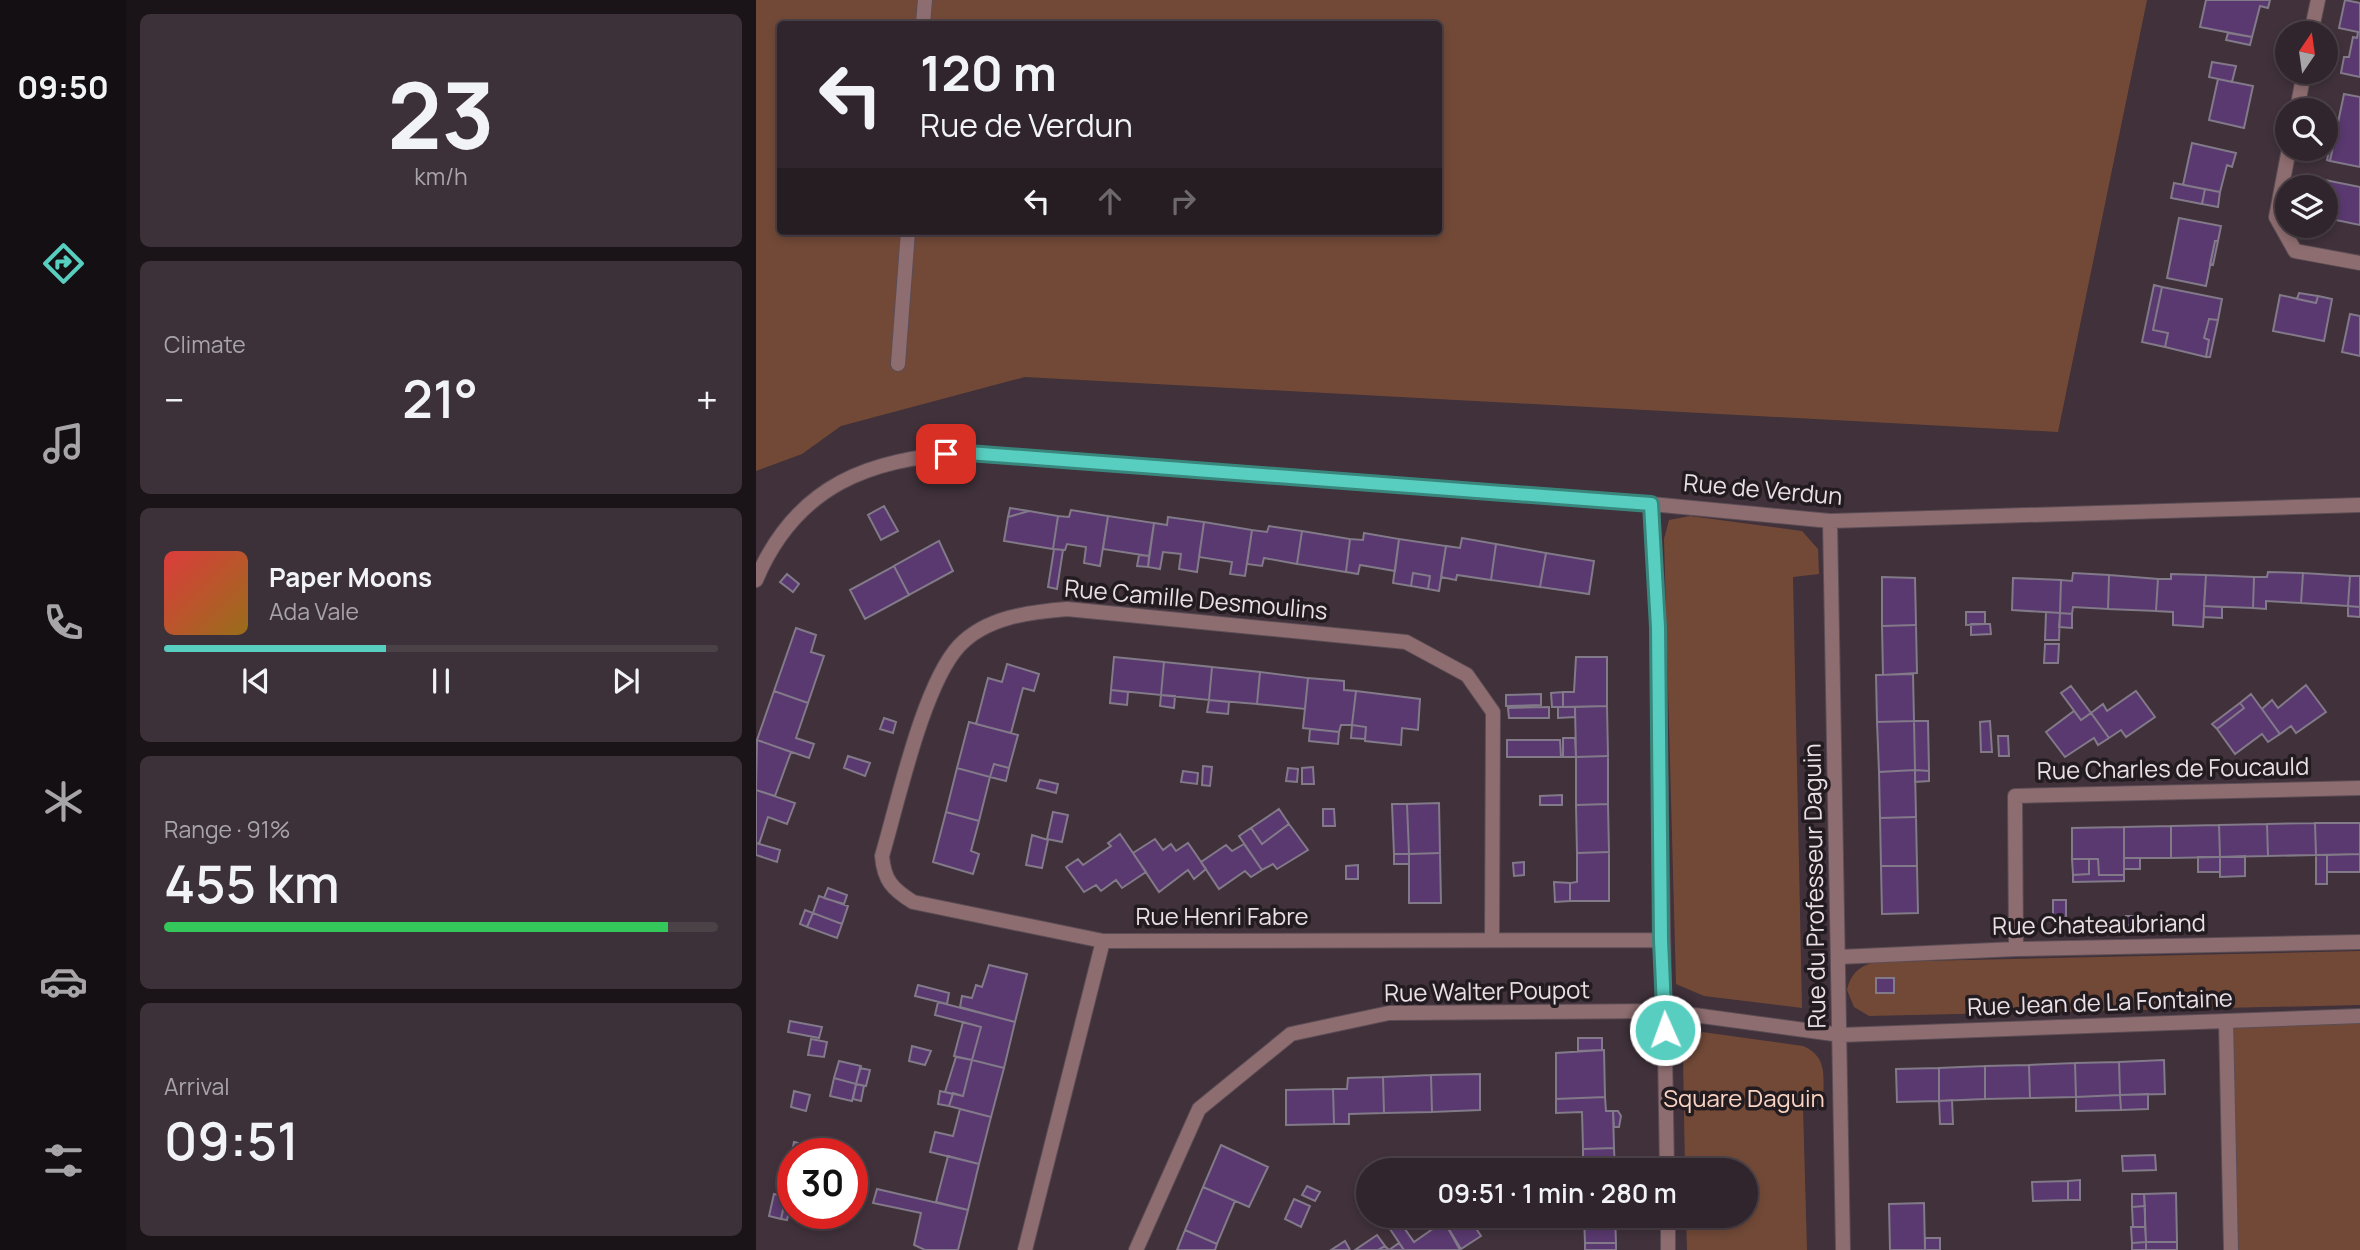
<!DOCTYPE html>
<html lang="en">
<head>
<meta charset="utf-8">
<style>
  body { margin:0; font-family:Manrope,sans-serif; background:#3c3138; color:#f1f3f6; height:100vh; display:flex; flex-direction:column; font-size:26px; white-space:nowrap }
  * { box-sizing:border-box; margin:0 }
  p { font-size:23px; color:#a8a5a9 }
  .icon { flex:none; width:38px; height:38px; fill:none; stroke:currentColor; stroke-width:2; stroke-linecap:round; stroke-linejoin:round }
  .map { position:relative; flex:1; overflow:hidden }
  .sheet { display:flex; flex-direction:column; gap:14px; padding:14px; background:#1a1418; width:630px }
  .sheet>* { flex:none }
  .top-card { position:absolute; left:21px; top:21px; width:665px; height:214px; border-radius:7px; box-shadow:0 4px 10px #0003,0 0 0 2px #4b4248; background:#30252c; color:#f1f3f6; overflow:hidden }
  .needle { width:46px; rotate:13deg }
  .tools { position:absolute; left:1519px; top:21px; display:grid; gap:14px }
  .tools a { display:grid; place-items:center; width:63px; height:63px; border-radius:50%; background:#30252c; box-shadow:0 4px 10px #0003,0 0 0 2px #4b4248; font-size:35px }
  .speed { position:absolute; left:21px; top:1138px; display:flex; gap:14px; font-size:35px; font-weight:700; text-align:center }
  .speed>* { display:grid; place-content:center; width:91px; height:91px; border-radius:50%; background:#30252c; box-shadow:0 4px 10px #0003,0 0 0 2px #4b4248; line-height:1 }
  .speed .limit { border:10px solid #d22; background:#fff; color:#111 }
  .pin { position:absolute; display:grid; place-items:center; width:60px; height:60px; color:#fff; margin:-30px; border-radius:14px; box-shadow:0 4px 10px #0006 }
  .me { position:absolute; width:77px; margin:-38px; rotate:358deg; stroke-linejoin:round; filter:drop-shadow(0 0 5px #0008) }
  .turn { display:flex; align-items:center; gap:24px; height:147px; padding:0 28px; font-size:32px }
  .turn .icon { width:91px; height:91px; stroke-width:2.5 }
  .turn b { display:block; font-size:49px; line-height:60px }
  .lanes { display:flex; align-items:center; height:66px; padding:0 28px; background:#0003; justify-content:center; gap:35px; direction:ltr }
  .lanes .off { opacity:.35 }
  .big { font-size:52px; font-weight:600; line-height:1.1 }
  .sheet .tile { flex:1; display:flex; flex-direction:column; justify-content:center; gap:10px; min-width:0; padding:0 24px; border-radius:10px; background:#3c3138 }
  .sheet .dial { align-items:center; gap:0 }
  .dial b { font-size:91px; line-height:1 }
  .song { display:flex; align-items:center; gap:21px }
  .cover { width:84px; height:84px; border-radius:10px; background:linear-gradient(135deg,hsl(0 70% 55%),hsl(40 70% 35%)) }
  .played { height:7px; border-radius:4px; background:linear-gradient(90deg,#58cec0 40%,#4b4248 40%) }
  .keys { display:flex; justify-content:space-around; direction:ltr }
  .heat { display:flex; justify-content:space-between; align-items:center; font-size:38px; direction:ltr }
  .charge { height:10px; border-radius:5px; background:linear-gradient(90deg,#34c759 91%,#4b4248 0) }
  .trip { position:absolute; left:600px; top:1158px; width:402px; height:70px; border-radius:35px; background:#30252c; box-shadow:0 4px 10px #0003,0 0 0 2px #4b4248; font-weight:600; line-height:70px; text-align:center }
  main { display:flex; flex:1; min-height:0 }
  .tab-bar { display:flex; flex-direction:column; width:126px; justify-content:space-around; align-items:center; background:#130f12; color:#a8a5a9 }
  .tab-bar .icon { width:49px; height:49px }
  .tab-bar .on { color:#58cec0 }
  .tab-bar b { font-size:32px; color:#f1f3f6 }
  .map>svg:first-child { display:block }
  .green { fill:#724937; fill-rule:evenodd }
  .building { fill:#59396f; stroke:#827989; stroke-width:2 }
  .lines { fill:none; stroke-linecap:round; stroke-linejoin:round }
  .lane-casing { stroke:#5b4d55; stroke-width:16 }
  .street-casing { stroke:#5b4d55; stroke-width:16 }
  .lane { stroke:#8e6d70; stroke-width:14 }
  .street { stroke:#8e6d70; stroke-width:14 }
  .route-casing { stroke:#39867d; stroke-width:18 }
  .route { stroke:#58cec0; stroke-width:12 }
  .labels { text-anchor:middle; stroke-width:7; stroke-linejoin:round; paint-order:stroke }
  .street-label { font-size:24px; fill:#e9dfe5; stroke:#221b20 }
  .park-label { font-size:24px; fill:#fad3c2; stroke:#221b20 }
</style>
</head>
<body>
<main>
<nav class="tab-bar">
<b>09:50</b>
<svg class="icon on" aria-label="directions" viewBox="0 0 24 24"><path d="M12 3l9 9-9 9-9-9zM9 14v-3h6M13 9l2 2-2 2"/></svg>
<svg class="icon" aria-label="music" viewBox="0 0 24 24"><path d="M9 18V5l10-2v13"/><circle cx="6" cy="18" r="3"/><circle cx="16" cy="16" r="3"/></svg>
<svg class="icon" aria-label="phone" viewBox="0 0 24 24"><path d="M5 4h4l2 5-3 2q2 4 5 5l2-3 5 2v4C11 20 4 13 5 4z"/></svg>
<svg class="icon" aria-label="climate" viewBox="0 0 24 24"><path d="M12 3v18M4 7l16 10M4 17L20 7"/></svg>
<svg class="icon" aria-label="car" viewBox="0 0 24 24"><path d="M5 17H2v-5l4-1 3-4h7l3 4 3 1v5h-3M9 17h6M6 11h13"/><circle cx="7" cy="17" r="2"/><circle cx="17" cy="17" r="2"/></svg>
<svg class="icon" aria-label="filters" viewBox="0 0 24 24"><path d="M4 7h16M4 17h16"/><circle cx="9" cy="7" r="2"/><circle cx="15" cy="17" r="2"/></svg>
</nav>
<section class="sheet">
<div class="tile dial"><b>23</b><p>km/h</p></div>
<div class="tile"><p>Climate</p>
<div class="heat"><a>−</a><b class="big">21°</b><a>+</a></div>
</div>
<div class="tile">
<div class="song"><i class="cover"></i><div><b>Paper Moons</b><p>Ada Vale</p></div></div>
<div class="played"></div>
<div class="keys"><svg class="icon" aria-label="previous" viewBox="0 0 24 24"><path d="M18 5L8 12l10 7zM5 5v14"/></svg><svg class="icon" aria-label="pause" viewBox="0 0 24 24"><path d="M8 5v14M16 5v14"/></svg><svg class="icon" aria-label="next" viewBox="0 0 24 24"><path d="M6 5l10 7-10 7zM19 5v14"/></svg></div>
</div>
<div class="tile"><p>Range · 91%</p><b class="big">455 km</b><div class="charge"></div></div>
<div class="tile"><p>Arrival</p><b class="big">09:51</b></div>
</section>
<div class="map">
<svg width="1604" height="1250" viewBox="0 0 1604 1250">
  <rect width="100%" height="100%" fill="#40313a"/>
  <path class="green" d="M0 0H1391L1302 432 269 377 85 426 46 454 0 471ZM24 24H682V231H24Z
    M934 516 1046 531 1062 549 1063 574 1037 577 1046 1008 948 996 920 984 908 539 913 520Z
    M1604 951V1005L1113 1016 1098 1007 1091 990C1095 973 1104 965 1121 962Z
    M1604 1016V1250H1475L1470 1021Z
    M946 1032 1047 1046C1073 1057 1067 1079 1067 1103L1047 1107 1051 1250H931L930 1216H990V1171H929L927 1056Z"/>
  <path class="building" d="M1450 0H1514L1512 8 1504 6 1496 37 1444 27Z
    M1589 0 1604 3V77L1585 73 1588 57H1593L1597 37 1601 38 1602 32 1583 28Z
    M1472 33 1496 37 1494 45 1470 40Z
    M1456 62 1480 66 1476 82 1453 77Z
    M1462 79 1497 86 1488 128 1453 120Z
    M1588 94 1604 97V167L1574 161Z
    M1579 120H1582L1574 161 1571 160Z
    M1436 143 1480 153 1476 167 1471 165 1464 192 1427 185Z
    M1554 177 1604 187V225L1570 218V187H1552Z
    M1418 183 1449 189 1446 204 1415 198Z
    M1449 189 1464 192 1462 207 1446 204Z
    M1423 218 1465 226 1462 241H1459L1450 286 1411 278Z
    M1459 241H1462L1457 265 1454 264Z
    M1398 285 1406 287 1397 330 1412 333 1409 347 1386 342Z
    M1406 287 1466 299 1462 320 1453 319 1448 338 1453 340 1450 357 1409 347 1412 333 1397 330Z
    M1543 293 1562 296 1560 303 1541 299Z
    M1524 295 1560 303 1562 296 1576 299 1568 341 1517 331Z
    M1594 314 1604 316V356L1586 352Z
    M1453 319 1462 320 1454 357H1450L1453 340 1448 338Z
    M128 506 142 531 125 540 112 515Z
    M254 508 273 511 252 517Z
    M315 510 352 516 344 566 328 563 330 547 311 544 309 550 297 549 302 516 313 517Z
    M273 511 302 516 297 549 248 541 252 517Z
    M352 516 398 523 393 556 347 549Z
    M412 517 448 522 441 572 423 569 425 554 407 552 404 569 392 567 398 523 411 525Z
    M448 522 496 530 489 576 474 574 476 562 443 557Z
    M513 526 546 531 541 564 508 558 506 566 491 564 496 530 511 532Z
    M546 531 594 539 590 572 541 564Z
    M608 533 643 539 639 571 604 565 602 574 590 572 594 539 607 540Z
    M706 538 740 544 735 580 701 575 700 580 685 577 690 546 704 548Z
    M643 539 690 546 683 591 672 589 674 576 657 573 655 586 637 583Z
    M183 541 197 571 153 595 138 566Z
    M740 544 790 553 784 587 735 580Z
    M298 549 307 550 301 589 292 587Z
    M790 553 838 561 833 594 784 587Z
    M383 555 393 556 392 567 381 566Z
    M138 566 153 595 109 619 94 590Z
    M1512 572 1547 573 1545 603 1510 601V609L1497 608 1498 577H1511Z
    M657 573 674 576 672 589 655 586Z
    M1317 573 1353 575 1352 609 1317 607 1316 614 1304 613 1305 580 1316 581Z
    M1547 573 1594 576 1592 606 1545 603Z
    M31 574 43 584 37 592 24 582Z
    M1415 574 1450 575 1447 627 1417 625V612L1400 611 1402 579H1415Z
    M1353 575 1402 579 1400 611 1352 609Z
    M1450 575 1498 577 1497 608 1448 606Z
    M1594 576H1604V607L1592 606Z
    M1126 577 1159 578 1160 625 1126 626Z
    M1257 578 1305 580 1304 613 1256 610Z
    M1448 606 1466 607V618L1448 617Z
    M1592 606 1604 607V617L1592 616Z
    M1210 612H1229V624L1210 625Z
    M1290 612 1304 613 1303 640H1289Z
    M1304 613 1316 614V628L1303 627Z
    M1215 624H1234L1235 634 1215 635Z
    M1160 625 1161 673 1127 675 1126 626Z
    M40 628 60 635 55 652 68 656 52 703 18 691Z
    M1289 644H1303L1302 663H1288Z
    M358 657 408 662 405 695 355 690Z
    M820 657H851V706L807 707V692H818Z
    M408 662 456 667 453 700 405 695Z
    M251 664 283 674 278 691 267 688 255 733 220 724 232 678 246 682Z
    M456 667 504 672 501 704 453 700Z
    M504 672 552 678 549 709 501 704Z
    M1157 674 1158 721 1121 722 1120 675Z
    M552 678 588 681V690L600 691 596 725H585L583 732 547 728Z
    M1550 685 1570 712 1540 733 1535 726 1524 734 1506 709 1516 700 1522 708Z
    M1315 686 1335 713 1325 720 1305 693Z
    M355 690 372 692 371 705 354 703Z
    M18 691 52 703 40 738 58 744 53 758 1 740Z
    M600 691 664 699 662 730 646 728 645 745 609 741 610 727 596 725Z
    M1380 691 1399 717 1370 737 1365 730 1353 738 1335 713 1347 704 1351 711Z
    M807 692V707H796L795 693Z
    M785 694V705L750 706V695Z
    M1495 694 1524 734 1512 742 1506 734 1479 754 1461 729 1488 708 1484 703Z
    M405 695 419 696 418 708 404 706Z
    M453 700 473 702 472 714 451 712Z
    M1484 703 1488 708 1461 729 1456 724Z
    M851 706 852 756 820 757 819 707Z
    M793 707V718H753L752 708Z
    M802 707H819V717L802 718Z
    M1318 711 1325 720 1335 713 1353 738 1342 745 1338 738 1309 757 1290 732Z
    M128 718 140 722 137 733 124 729Z
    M1158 721 1159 770 1123 772 1121 722Z
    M1158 721H1172L1173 771 1159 770Z
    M1234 721 1236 752H1225L1224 722Z
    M213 722 262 735 253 768 238 764 234 777 201 768Z
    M596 725 610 727 609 739 595 738Z
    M554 729 583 732 582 744 553 741Z
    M1242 736H1252L1253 756H1243Z
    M807 738H819L820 757H807Z
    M1 740 35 752 19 796 0 790Z
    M751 740H804L805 757H751Z
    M92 756 114 763 109 776 88 768Z
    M852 756V804L820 805V757Z
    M238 764 253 768 250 781 234 777Z
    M447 766 456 767 454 786 446 785Z
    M557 767 558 784H546V768Z
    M201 768 234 777 223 821 190 812Z
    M532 768 542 769 541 782 530 781Z
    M1159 770 1173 771V781L1159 782Z
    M1159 770 1160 817 1124 818 1123 772Z
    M427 771 442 773 441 784 425 782Z
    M284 780 302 784 300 793 281 788Z
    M0 790 39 803 31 824 12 817 3 844 0 843Z
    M806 795V805H784V796Z
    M683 803 684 853 653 854 651 804Z
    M636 804H651L653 854H638Z
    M852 804 853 852 821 853 820 805Z
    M523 809 533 824 506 844 495 828Z
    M567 809H578L579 826H567Z
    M190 812 223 821 215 851 223 854 217 874 177 862Z
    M297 812 312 815 306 842 291 839Z
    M1160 817 1161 866H1125L1124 818Z
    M1559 823 1560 855 1512 856 1511 824Z
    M1559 823H1604V854L1560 855Z
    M533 824 552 850 521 869 517 864 506 870 483 836 495 828 506 844Z
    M1511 824 1512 856 1464 857 1463 825Z
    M1463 825 1464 857 1415 858V826Z
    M1415 826V858H1368V827Z
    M1368 827V875H1343L1342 859H1316V828Z
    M364 834 390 872 366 888 360 880 345 891 340 885 328 892 310 867 322 859 327 865 355 846 352 843Z
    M276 835 292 840 286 868 270 865Z
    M399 839 407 850 415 844 420 851 432 843 450 869 438 879 432 870 403 892 377 853Z
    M0 843 24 850 21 862 0 855Z
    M488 844 506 870 495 877 489 871 463 889 445 862 470 845 476 851Z
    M853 852V901H814V883L821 882V853Z
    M684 853 685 903H653V854Z
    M638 854H653V864H638Z
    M1604 854V872H1571V855Z
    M1560 855H1571V884H1560Z
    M1489 856V876L1464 877V857Z
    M1442 857H1464V872H1442Z
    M1368 858H1384V869H1368Z
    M1316 859H1333V874L1317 875Z
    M1333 859H1342L1343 875H1368V881L1317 882V875L1333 874Z
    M768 862V875L758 876 757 863Z
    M602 865V879H590V866Z
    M1125 866H1161L1162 913 1126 914Z
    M798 882 814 883V901L799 902Z
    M72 888 91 895 88 904 68 898Z
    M63 896 92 906 86 924 57 913Z
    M1297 900H1310V917H1297Z
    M49 910 57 913 51 927 44 924Z
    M57 913 86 924 81 938 51 927Z
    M1370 916H1379V925H1371Z
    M233 965 271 974 259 1022 204 1007 206 996 216 998 220 985 226 987Z
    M1120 978H1138V993H1120Z
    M162 985 193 993 191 1004 159 996Z
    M182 1002 259 1022 248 1068 216 1060 225 1027 179 1015Z
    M34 1021 66 1027 63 1038 32 1032Z
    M207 1022 225 1027 216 1060 198 1056Z
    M822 1038H846V1050L822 1051Z
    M55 1039 71 1042 68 1057 52 1055Z
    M156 1046 175 1051 169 1065 153 1061Z
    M848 1050 849 1097 800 1099V1053Z
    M200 1057 216 1060 207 1096 189 1092Z
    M216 1060 248 1068 235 1117 193 1106 197 1093 207 1096Z
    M1408 1060 1409 1094 1364 1095 1363 1062Z
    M83 1061 105 1066 100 1084 78 1078Z
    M1363 1062 1364 1095 1320 1097 1319 1063Z
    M1319 1063 1320 1097 1274 1098 1273 1065Z
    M1273 1065 1274 1098 1229 1099V1066Z
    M1229 1066V1099L1183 1101V1068Z
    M104 1068 114 1070 110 1086 100 1084Z
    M1183 1068V1101L1141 1102 1140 1069Z
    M724 1074V1110L676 1112 675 1075Z
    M675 1075 676 1112 628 1113 627 1077Z
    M627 1077 628 1113 593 1114V1124H578L577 1089H591L592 1078Z
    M78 1078 100 1084 96 1101 74 1096Z
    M100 1084 108 1086 105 1101 97 1099Z
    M577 1089 578 1124 530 1125V1090Z
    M38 1091 54 1095 50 1111 35 1107Z
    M184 1091 197 1094 193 1106 182 1104Z
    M1392 1094V1109L1365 1110 1364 1095Z
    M1364 1095 1365 1110 1320 1111V1097Z
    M849 1097 850 1111H857L858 1148 827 1149 826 1112 800 1113V1099Z
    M1196 1100 1197 1124H1184L1183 1101Z
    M204 1109 235 1117 223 1164 174 1152 179 1132 197 1136Z
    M857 1111H862L865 1116 863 1127H858Z
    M38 1142 47 1144 45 1153H37V1157H35Z
    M465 1145 512 1167 493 1207 447 1187Z
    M858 1148 859 1171H827V1149Z
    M1399 1155 1400 1170 1367 1171 1366 1156Z
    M192 1156 223 1164 212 1210 180 1202Z
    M1324 1180V1200H1312V1181Z
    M1312 1181V1200L1277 1201 1276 1182Z
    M551 1186 564 1192 559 1201 546 1195Z
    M447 1187 479 1201 461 1244 429 1230Z
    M121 1189 212 1210 202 1250H169L158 1245 165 1213 117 1203Z
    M1420 1193 1421 1242H1390L1388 1194Z
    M18 1194 30 1197 25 1219 13 1216Z
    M1376 1194H1388L1389 1206 1376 1207Z
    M30 1197 36 1199 31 1220 25 1219Z
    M538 1199 554 1206 545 1227 529 1219Z
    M1168 1203 1169 1250H1134L1133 1204Z
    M1389 1206V1227H1377L1376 1207Z
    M695 1216H712L725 1236 705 1249 688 1221Z
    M828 1216H859L860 1243H829Z
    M688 1221 704 1250H648L634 1229 644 1222 658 1242Z
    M1375 1227H1389L1390 1242 1376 1243Z
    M429 1230 461 1244 459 1250H421Z
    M621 1235 629 1246 622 1250H599Z
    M1169 1238H1184V1250H1169Z
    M589 1241 594 1250H575Z
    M1390 1242V1250H1376V1243Z
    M1390 1242H1421V1250H1390Z
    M643 1243 648 1250H622L629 1246 633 1250Z
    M829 1243H860V1250H829Z"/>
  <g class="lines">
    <defs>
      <path id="lane" d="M167 24 169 0
        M142 364 152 231"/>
      <path id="street" d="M1555 33 1562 0
        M1541 110 1548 72
        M1533 149 1520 217 1539 251 1604 263
        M895 504 902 627 911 1171
        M1074 521 1087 1250
        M0 580C40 485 115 457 212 453L895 504 1074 521 1604 505
        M347 941 157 902C136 889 128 880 126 856 142 802 167 685 203 646 230 617 274 612 311 609L650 642 711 675 737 712 736 939
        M1260 949 1259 796 1604 788
        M1083 957 1260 949 1604 942
        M1470 1021 1475 1250
        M912 1216V1250
        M269 1250 347 941 905 940
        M380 1250 443 1109 535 1034 633 1013 909 1011 1085 1035 1604 1016"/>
    </defs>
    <use href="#lane" class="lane-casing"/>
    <use href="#street" class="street-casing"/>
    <use href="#lane" class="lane"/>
    <use href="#street" class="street"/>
  </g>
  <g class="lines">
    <defs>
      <path id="route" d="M190 454 212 453 895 504 902 627 905 940 909 1030"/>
    </defs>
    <use href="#route" class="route-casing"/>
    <use href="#route" class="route"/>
  </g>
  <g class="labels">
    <g class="street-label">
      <text transform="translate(1007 490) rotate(5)" y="8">Rue de Verdun</text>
      <text transform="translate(440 600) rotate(5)" y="8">Rue Camille Desmoulins</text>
      <text transform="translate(1417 769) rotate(-1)" y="8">Rue Charles de Foucauld</text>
      <text transform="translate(1059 886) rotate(-91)" y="8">Rue du Professeur Daguin</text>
      <text x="466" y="925">Rue Henri Fabre</text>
      <text transform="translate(1343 925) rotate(-1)" y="8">Rue Chateaubriand</text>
      <text transform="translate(731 992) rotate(-1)" y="8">Rue Walter Poupot</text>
      <text transform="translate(1344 1003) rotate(-2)" y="8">Rue Jean de La Fontaine</text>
    </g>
    <g class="park-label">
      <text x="988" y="1107">Square Daguin</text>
    </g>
  </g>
</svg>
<div class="tools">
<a><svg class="needle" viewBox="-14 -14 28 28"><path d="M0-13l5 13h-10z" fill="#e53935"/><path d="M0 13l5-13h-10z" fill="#a8a5a9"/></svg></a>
<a><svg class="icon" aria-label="search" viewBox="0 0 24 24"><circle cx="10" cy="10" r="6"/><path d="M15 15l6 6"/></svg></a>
<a><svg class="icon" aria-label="layers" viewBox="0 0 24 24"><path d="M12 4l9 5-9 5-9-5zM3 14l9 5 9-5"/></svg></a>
</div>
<div class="speed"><div class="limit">30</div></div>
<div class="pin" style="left:190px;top:454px;background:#d93025"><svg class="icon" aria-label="arrive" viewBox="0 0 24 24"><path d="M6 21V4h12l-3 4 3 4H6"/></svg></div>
<svg class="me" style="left:909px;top:1030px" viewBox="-20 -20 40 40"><circle r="17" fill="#58cec0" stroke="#fff" stroke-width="3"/><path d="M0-11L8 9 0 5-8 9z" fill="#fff"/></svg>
<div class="trip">09:51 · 1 min · 280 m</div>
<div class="top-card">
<div class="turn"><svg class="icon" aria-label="left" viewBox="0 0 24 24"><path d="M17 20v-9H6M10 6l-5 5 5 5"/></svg><div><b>120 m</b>Rue de Verdun</div></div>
<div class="lanes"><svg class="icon" aria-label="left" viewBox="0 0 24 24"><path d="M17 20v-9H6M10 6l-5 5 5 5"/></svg><svg class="icon off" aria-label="ahead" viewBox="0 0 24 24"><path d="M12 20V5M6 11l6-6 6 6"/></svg><svg class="icon off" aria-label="right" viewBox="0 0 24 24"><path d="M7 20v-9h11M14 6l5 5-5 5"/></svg></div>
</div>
</div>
</main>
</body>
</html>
